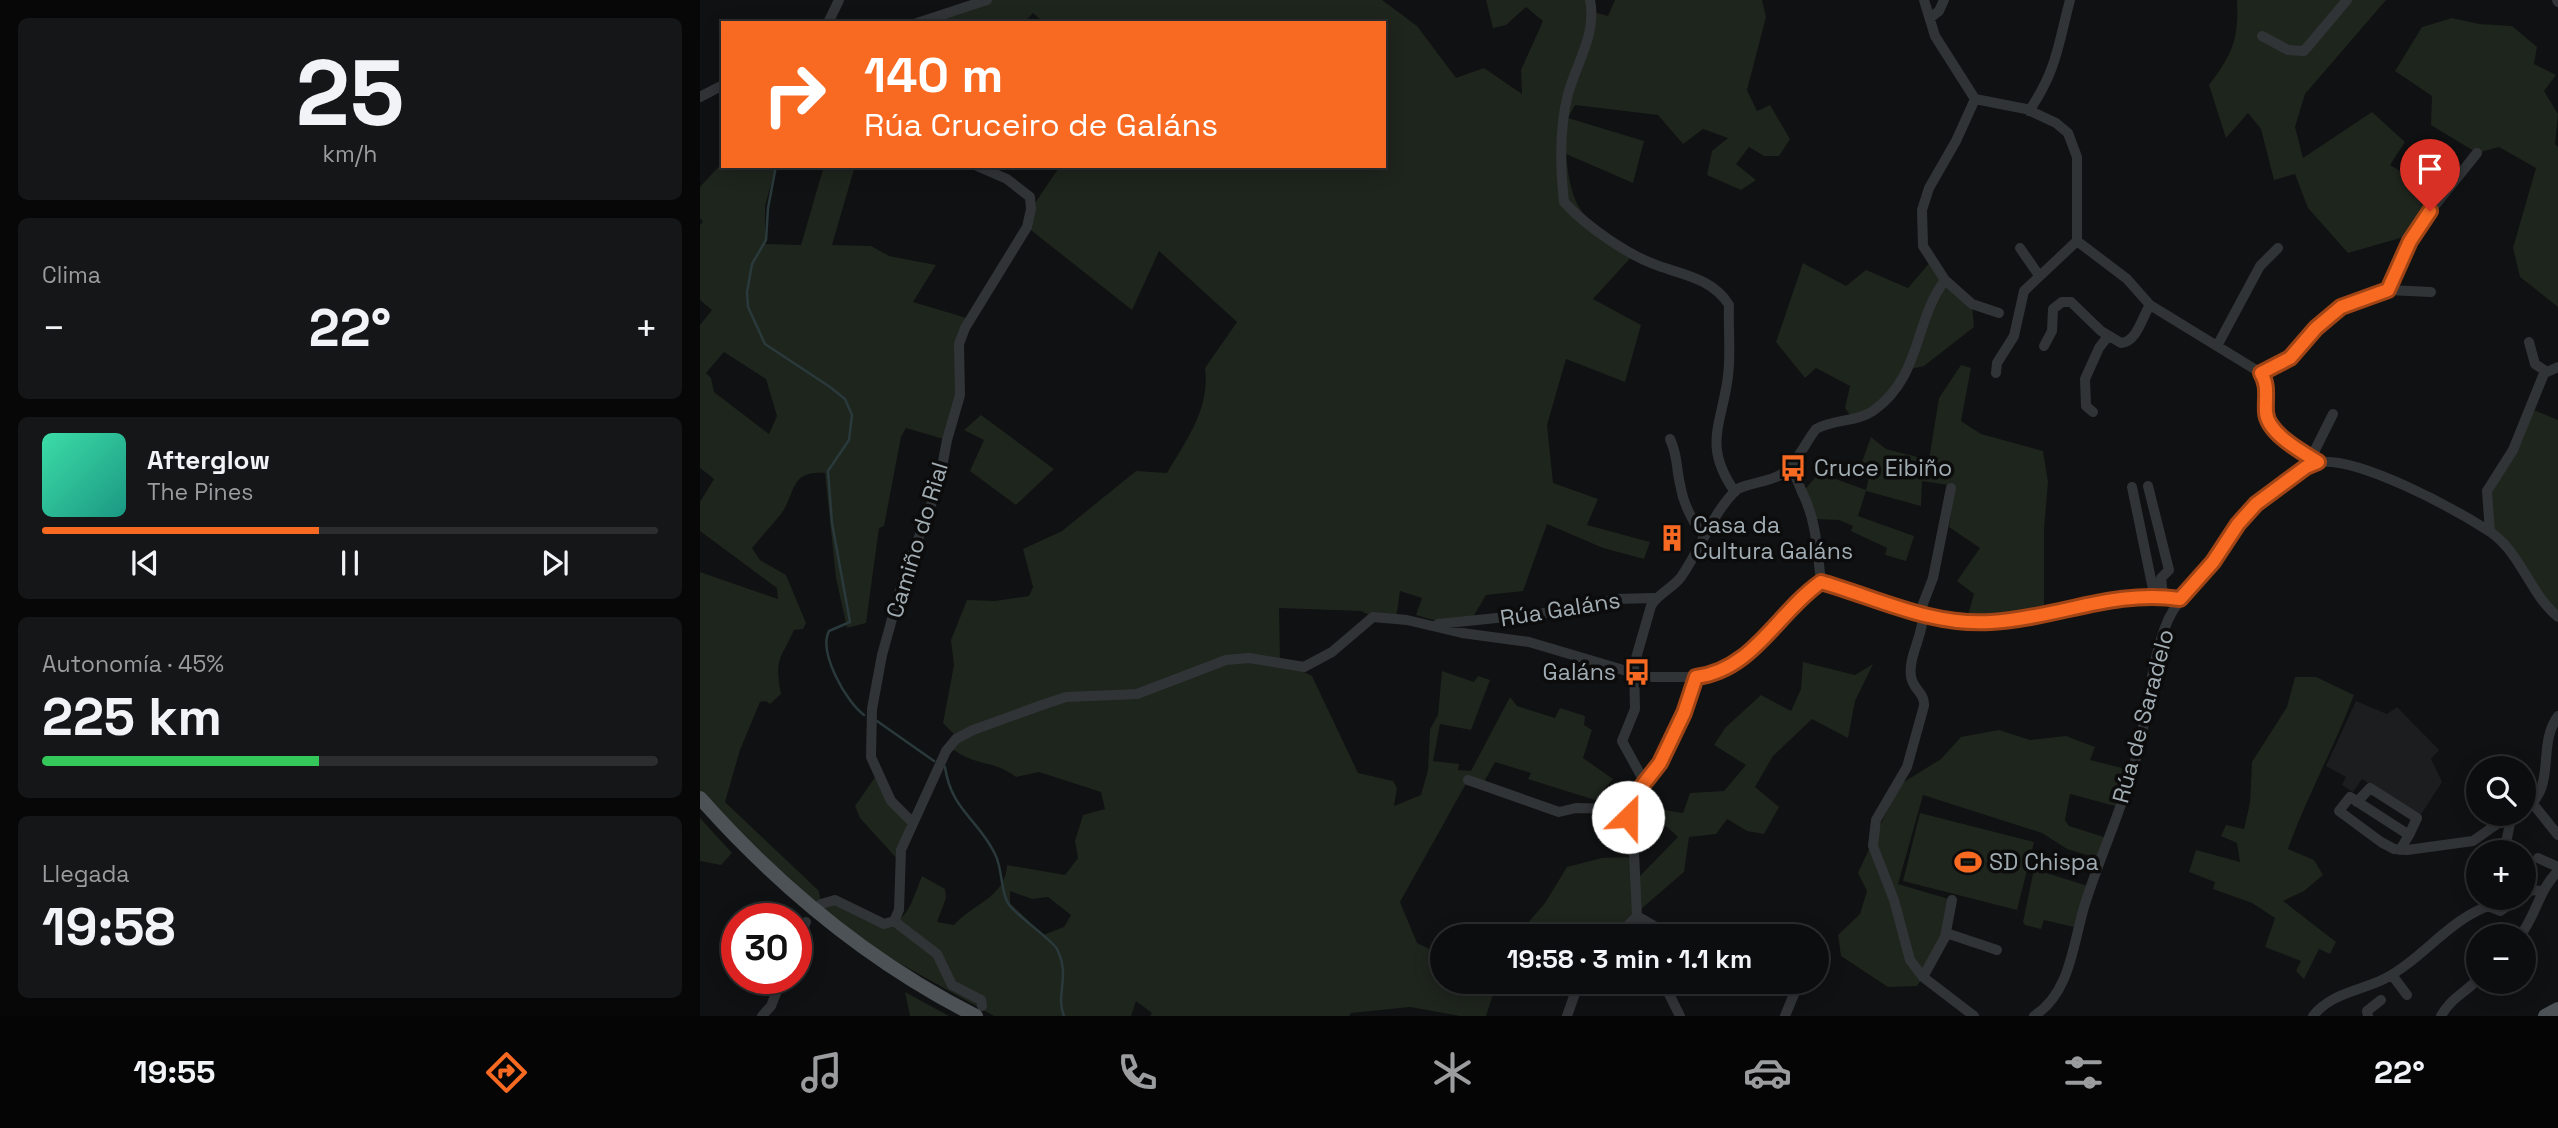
<!DOCTYPE html>
<html lang="es">
<head>
<meta charset="utf-8">
<style>
  body { margin:0; font-family:"Space Grotesk",sans-serif; background:#151617; color:#f1f3f6; height:100vh; display:flex; flex-direction:column; font-size:26px; white-space:nowrap }
  * { box-sizing:border-box; margin:0 }
  p { font-size:23px; color:#9a9c9e }
  .icon { flex:none; width:38px; height:38px; fill:none; stroke:currentColor; stroke-width:2; stroke-linecap:round; stroke-linejoin:round }
  .map { position:relative; flex:1; overflow:hidden }
  .panel { display:flex; flex-direction:column; gap:18px; padding:18px; background:#070708; width:700px }
  .panel>* { flex:none }
  .hud { position:absolute; left:21px; top:21px; width:665px; height:147px; border-radius:0px; box-shadow:0 4px 18px #0003,0 0 0 2px #2c2d2e; background:#f86a22; color:#fff; overflow:hidden }
  .buttons { position:absolute; left:1766px; top:756px; display:grid; gap:14px }
  .buttons a { display:grid; place-items:center; width:70px; height:70px; border-radius:50%; background:#0c0d0e; box-shadow:0 4px 18px #0003,0 0 0 2px #2c2d2e; font-size:35px }
  .speed { position:absolute; left:21px; top:903px; display:flex; gap:14px; font-size:35px; font-weight:700; text-align:center }
  .speed>* { display:grid; place-content:center; width:91px; height:91px; border-radius:50%; background:#0c0d0e; box-shadow:0 4px 18px #0003,0 0 0 2px #2c2d2e; line-height:1 }
  .speed .limit { border:10px solid #d22; background:#fff; color:#111 }
  .pin { position:absolute; display:grid; place-items:center; width:60px; height:60px; color:#fff; margin:-72px -30px; border-radius:50% 50% 50% 0; rotate:-45deg; box-shadow:0 0 7px #0007 }
  .pin .icon { rotate:45deg }
  .me { position:absolute; width:77px; margin:-38px; rotate:23deg; stroke-linejoin:round; filter:drop-shadow(0 0 5px #0008) }
  .turn { display:flex; align-items:center; gap:24px; height:147px; padding:0 28px; font-size:32px }
  .turn .icon { width:91px; height:91px; stroke-width:2.5 }
  .turn b { display:block; font-size:49px; line-height:60px }
  .big { font-size:52px; font-weight:800; line-height:1.1 }
  .panel .widget { flex:1; display:flex; flex-direction:column; justify-content:center; gap:10px; min-width:0; padding:0 24px; border-radius:10px; background:#151617 }
  .panel .dial { align-items:center; gap:0 }
  .dial b { font-size:91px; line-height:1 }
  .song { display:flex; align-items:center; gap:21px }
  .cover { width:84px; height:84px; border-radius:10px; background:linear-gradient(135deg,hsl(160 70% 55%),hsl(170 70% 35%)) }
  .played { height:7px; border-radius:4px; background:linear-gradient(90deg,#f86a22 45%,#2c2d2e 45%) }
  .keys { display:flex; justify-content:space-around; direction:ltr }
  .heat { display:flex; justify-content:space-between; align-items:center; font-size:38px; direction:ltr }
  .charge { height:10px; border-radius:5px; background:linear-gradient(90deg,#34c759 45%,#2c2d2e 0) }
  .trip { position:absolute; left:730px; top:924px; width:399px; height:70px; border-radius:35px; background:#0c0d0e; box-shadow:0 4px 18px #0003,0 0 0 2px #2c2d2e; font-weight:800; line-height:70px; text-align:center }
  .tabs { display:flex; height:112px; justify-content:space-around; align-items:center; background:#050506; color:#9a9c9e }
  .tabs .icon { width:49px; height:49px }
  .tabs .on { color:#f86a22 }
  .tabs b { font-size:32px; color:#f1f3f6 }
  main { display:flex; flex:1; min-height:0 }
  .map>svg:first-child { display:block }
  .built { fill:#1c1d1f }
  .green { fill:#1e251d; fill-rule:evenodd }
  .lines { fill:none; stroke-linecap:round; stroke-linejoin:round }
  .stream { stroke:#2a393b; stroke-width:2.5 }
  .minor { stroke:#313437; stroke-width:10 }
  .major { stroke:#4d5256; stroke-width:14 }
  .route-casing { stroke:#a14516; stroke-width:18 }
  .route { stroke:#f86a22; stroke-width:12 }
  .labels { text-anchor:middle; stroke-width:7; stroke-linejoin:round; paint-order:stroke }
  .poi-label { font-size:23px; fill:#a1adb3; stroke:#0c0c0d; text-anchor:start }
  .street-label { font-size:23px; fill:#a1adb3; stroke:#0c0c0d }
</style>
</head>
<body>
<main>
<section class="panel">
<div class="widget dial"><b>25</b><p>km/h</p></div>
<div class="widget"><p>Clima</p>
<div class="heat"><a>−</a><b class="big">22°</b><a>+</a></div>
</div>
<div class="widget">
<div class="song"><i class="cover"></i><div><b>Afterglow</b><p>The Pines</p></div></div>
<div class="played"></div>
<div class="keys"><svg class="icon" aria-label="previous" viewBox="0 0 24 24"><path d="M18 5L8 12l10 7zM5 5v14"/></svg><svg class="icon" aria-label="pause" viewBox="0 0 24 24"><path d="M8 5v14M16 5v14"/></svg><svg class="icon" aria-label="next" viewBox="0 0 24 24"><path d="M6 5l10 7-10 7zM19 5v14"/></svg></div>
</div>
<div class="widget"><p>Autonomía · 45%</p><b class="big">225 km</b><div class="charge"></div></div>
<div class="widget"><p>Llegada</p><b class="big">19:58</b></div>
</section>
<div class="map">
<svg width="1858" height="1016" viewBox="0 0 1858 1016">
  <rect width="100%" height="100%" fill="#101112"/>
  <path class="built" d="M1656 701 1687 714 1697 707 1739 750 1731 759 1742 782 1720 816 1662 779 1653 792 1642 785 1646 777 1626 766Z"/>
  <path class="green" d="M289 0H682L717 26 756 78 784 68 822 94 821 70 843 21 826 7 806 25 793 28 786 0H893V12L908 16 915 0H1062L1066 17 1047 90 1057 111 1070 105 1090 139 1079 156H1064L1049 147 1036 164 1056 180 1041 190 1007 175 1012 151 1028 138 1003 129 983 144 958 115 875 105 868 118 944 141 933 183 866 154C872 218 886 218 934 254L893 299 941 325 925 382 866 359 847 425 853 483 898 499 887 525 950 542 944 559 903 548 847 524 823 591 786 595 773 617 733 620 716 615 722 598 700 591 696 619 673 617 661 611 579 608 580 660 612 676 658 773 693 781 697 788 694 806 721 795 728 770 730 729 738 715 742 671 774 682 778 676 790 680 771 730 740 724 733 761 759 764 758 770 771 771 810 697 817 706 855 718 860 708 885 716 884 725 892 730 883 758 913 779 895 800 828 779 831 773 795 762 784 782 768 780 700 902 717 943 742 955V982H797L786 1016H760L710 1007 651 1013 649 1016H450L452 1013 436 1001 431 1016H294L190 958 114 903 26 821 0 791V572L78 599 77 588 0 531V502L14 479 0 468V325L12 310 0 300V225L3 222 0 218V187L23 162V166H76L65 206V244L101 245 124 166H155L132 245 171 246 189 256 236 265 213 302 270 319 265 328 260 395 247 440 206 428 201 437 184 526 179 528 166 623 147 628 136 578 125 473C89 470 96 494 81 514 72 525 62 536 52 548L60 560 86 575 106 623 103 629 94 630C81 659 74 658 81 694L70 704 66 701 60 702 40 750 25 802 119 891 121 904 135 900C150 909 187 931 203 916 212 907 217 887 222 876L245 889 246 898 237 922 254 925C272 904 306 897 307 865L365 875 378 858 375 841 383 815 405 809 401 792 339 772 316 777C292 759 273 767 249 746L255 735 243 723 254 665 251 640 267 600 295 601 329 596 333 587 323 549 362 531 436 471 467 473C487 439 510 409 505 368L537 322 459 251 432 310 327 227 331 209 360 166H684V23H344L333 13 324 23H220ZM24 352 66 379 77 416 69 434 14 392 11 378 6 373ZM310 891 332 899 348 897 371 915 364 927 343 935 310 903Z
    M1537 0H1686L1605 94 1595 127 1603 158 1672 112 1705 142 1690 165 1742 196 1714 234 1648 253 1608 208 1595 174 1574 180 1561 129 1548 113 1526 138 1509 85C1532 55 1539 39 1537 0Z
    M1752 18 1779 24 1812 26 1837 47 1834 64 1856 75 1844 91 1858 114 1855 144 1858 147V307L1820 277 1813 248 1836 168 1799 147 1777 153 1731 125 1732 96 1695 71 1722 27Z
    M1232 260 1272 304 1274 327 1224 366 1207 370 1172 411 1152 418 1145 408 1150 386 1116 368 1105 378 1076 342 1103 263 1146 286 1166 270 1208 288Z
    M1261 365 1271 368 1261 421 1281 434 1343 451 1348 482 1344 529V617L1266 622 1274 594 1257 581 1280 548 1249 527 1255 486 1222 481 1221 506 1166 491 1158 516 1214 536 1206 561 1185 555 1187 548 1151 531 1153 526 1139 520 1116 519 1102 493 1119 473 1166 490 1169 477 1158 473 1171 437 1186 449 1229 460 1239 398Z
    M1829 408 1858 420V615L1790 532 1792 485Z
    M281 415 354 469 316 505 270 471 284 440 264 430Z
    M1103 662 1155 675 1173 664 1155 701 1148 738 1112 719 1073 756 1055 787 1079 807 1064 834 1047 831 1027 819 1016 834 989 837 984 872 941 909 918 936H870L852 928V936L826 925 845 903 867 867 902 858 934 857 936 880 978 837 954 815 958 809 983 813 990 793 1024 791 1046 765 1014 745 1025 728 1061 695 1091 711 1101 689Z
    M1595 677H1616L1654 695C1634 748 1607 796 1588 849L1614 860 1623 875 1604 891 1583 901 1636 942 1630 954 1619 949 1604 979 1596 971 1601 961 1565 947 1575 918 1552 903 1513 889 1515 882 1489 872 1496 850 1540 862 1537 843 1521 836 1526 825 1544 829 1550 803 1552 762 1587 707Z
    M1299 730 1330 740 1366 736 1395 747 1390 760 1430 770 1415 806 1370 794 1365 820 1369 826 1404 837 1397 858 1367 849 1342 833 1223 795 1198 884 1252 900 1233 962 1217 986 1188 987 1141 956 1138 935 1160 914 1167 891 1158 873 1199 785 1241 759 1261 737Z
    M178 773 213 823 199 861 160 818 155 806Z
    M1220 813 1334 842 1317 910 1203 881Z
    M0 818 32 853 21 865 0 861Z
    M1334 869 1391 887 1378 928 1344 920 1341 929 1325 925 1323 922Z
    M205 992 249 1016H210Z"/>
  <g class="lines">
    <path class="stream" d="M76 166 68 208 66 240 52 264 47 292 48 307 65 344 130 387 145 399 152 415 149 440 128 471 132 523 150 622 129 631C118 652 146 702 164 715
      M177 721 234 761
      M245 767C251 810 279 820 295 854 303 869 300 893 310 906 319 917 353 941 357 949 371 977 355 994 364 1016"/>
    <path class="minor" d="M890 0C897 33 877 62 868 94 859 129 860 166 864 202 886 226 927 255 959 266 984 275 1013 279 1029 305 1028 328 1031 353 1028 376 1022 425 1002 445 1035 492
      M1224 0 1235 36 1275 99 1326 109 1356 123 1368 133 1377 157V241L1427 279 1450 305 1561 373 1566 385 1568 420 1586 439 1618 462
      M1857 0 1858 2
      M1230 18 1239 11 1244 0
      M128 23 139 0
      M217 23 287 0
      M1562 36 1588 50 1604 51 1647 0
      M0 97 23 85
      M1329 111C1357 70 1358 45 1370 0
      M1320 248 1338 274
      M1245 280 1272 304 1299 313
      M1688 290 1731 292
      M1829 342 1835 364 1847 372 1858 367
      M1344 346 1352 331 1353 309 1362 302H1371L1401 331 1421 343C1437 342 1442 317 1450 305
      M1517 346 1560 266 1578 248
      M1296 373 1297 363 1314 336 1324 291 1377 241
      M1561 373 1590 358 1616 328 1641 307 1688 290 1719 225 1777 153
      M1393 412 1386 406 1385 379 1399 348 1408 336
      M970 439C978 456 976 467 980 484 983 503 992 521 1004 536
      M1611 458 1633 414
      M1089 469C1097 476 1098 483 1102 492 1117 522 1117 550 1121 582
      M1448 486 1469 570 1461 578 1463 596 1466 600
      M1432 487 1454 594
      M1790 532 1787 491 1813 450 1845 371
      M1219 614 1233 578 1251 488
      M1223 615C1223 636 1208 657 1211 676 1212 689 1225 692 1224 706L1207 767 1176 820 1173 846 1194 900 1210 960 1223 977 1274 1016
      M738 624 874 610 915 599 954 598
      M768 780 859 812 876 808 924 809
      M945 783 963 757 996 677
      M1657 802 1670 788 1717 818 1709 835
      M1833 804 1858 835
      M1824 810C1858 787 1836 746 1858 716
      M213 823 191 801 171 757 172 709 182 655 202 583 239 483 247 440 260 395 259 344 265 328 327 227 331 209 330 197 307 179 277 166
      M1700 850 1709 835 1650 797 1639 811 1681 842 1694 849 1707 850 1773 841 1797 824 1819 814
      M1804 852 1811 819
      M1838 858 1858 867
      M1824 895 1832 890 1841 891
      M121 904 135 900 184 924 194 921 237 954 252 985 281 1000 282 1006
      M1788 906 1800 911 1819 898
      M937 916 933 832 924 809 945 783 922 741 935 709 934 665 951 606C956 595 973 588 981 577 1001 548 1011 516 1035 491 1042 484 1069 482 1080 475 1096 465 1105 443 1116 429 1133 419 1157 422 1173 411 1222 376 1213 323 1245 280L1223 246 1222 210 1229 188 1256 141 1275 99
      M937 916 972 936
      M194 921 199 910 201 850 246 751 256 739 273 730 342 705 366 697 437 694 526 660 549 658 604 667 632 652 673 617 707 620 762 633 829 642 947 677H1000L1036 665 1051 653 1105 594 1121 582C1177 598 1231 626 1291 622 1358 619 1414 589 1480 599
      M1246 933 1297 950
      M918 936 937 916
      M1820 936C1836 915 1839 890 1858 871
      M96 943 106 922
      M1692 975 1707 995
      M1223 977 1245 937 1252 900
      M969 982V994L980 1016
      M62 1016 71 1006 82 978
      M867 1016 879 982
      M1085 1016 1099 982
      M1334 1016C1371 993 1373 942 1385 904 1401 853 1424 805 1437 754 1449 710 1450 662 1468 620 1478 598 1496 584 1510 566 1523 550 1532 530 1546 514 1558 501 1573 491 1587 481 1597 474 1607 464 1619 462 1660 457 1753 508 1789 531 1821 552 1829 593 1858 617
      M1613 1016C1631 993 1660 991 1684 979 1723 959 1749 919 1791 905L1795 898
      M1668 1016 1667 1011 1681 1000
      M1741 1016C1751 998 1765 993 1778 979"/>
    <path class="major" d="M0 798C79 887 169 962 276 1016
      M1845 1016 1858 1009"/>
  </g>
  <g class="lines">
    <defs>
      <path id="route" d="M928 817 924 809 960 763 984 713 996 677C1053 670 1077 613 1121 582 1177 598 1231 626 1291 622 1358 618 1414 589 1480 599L1513 562 1538 524 1556 504 1606 467 1618 462C1602 452 1567 433 1566 412 1565 398 1569 386 1561 373L1590 358 1616 328 1641 307 1688 290 1710 241 1730 211"/>
    </defs>
    <use href="#route" class="route-casing"/>
    <use href="#route" class="route"/>
  </g>
  <defs>
    <symbol id="bus-bare" viewBox="-9 -9 18 18"><path d="M-5-6H5V4H4V6H2V4H-2V6H-4V4H-5ZM-3.5-4V0h7V-4ZM-3.5 1.2v1.5H-2V1.2ZM2 1.2v1.5H3.5V1.2Z" fill="#f86a22" stroke="#0c0c0d" stroke-width="2.5" paint-order="stroke"/></symbol>
    <symbol id="building-bare" viewBox="-9 -9 18 18"><path d="M-4-6H4V6H1V3H-1V6H-4ZM-2.5-4.3h1.7v1.8h-1.7ZM.8-4.3h1.7v1.8H.8ZM-2.5-1h1.7V.8h-1.7ZM.8-1h1.7V.8H.8Z" fill="#f86a22" stroke="#0c0c0d" stroke-width="2.5" paint-order="stroke"/></symbol>
    <symbol id="stadium-bare" viewBox="-9 -9 18 18"><path d="M0-5a6.5 5 0 1 0 0 10a6.5 5 0 1 0 0-10ZM-3.5-1.8h7v3.6h-7Z" fill="#f86a22" stroke="#0c0c0d" stroke-width="2.5" paint-order="stroke"/></symbol>
  </defs>
  <g fill-rule="evenodd">
    <use href="#bus-bare" x="1074" y="449" width="38" height="38"/>
    <use href="#building-bare" x="953" y="519" width="38" height="38"/>
    <use href="#bus-bare" x="918" y="653" width="38" height="38"/>
    <use href="#stadium-bare" x="1249" y="843" width="38" height="38"/>
  </g>
  <g class="labels">
    <g class="poi-label">
      <text x="1114" y="476">Cruce Eibiño</text>
      <text x="993" y="533">Casa da<tspan x="993" dy="26">Cultura Galáns</tspan></text>
      <text x="916" y="680" text-anchor="end">Galáns</text>
      <text x="1289" y="870">SD Chispa</text>
    </g>
    <g class="street-label">
      <text transform="translate(217 540) rotate(-73)" y="8">Camiño do Rial</text>
      <text transform="translate(860 609) rotate(-9)" y="8">Rúa Galáns</text>
      <text transform="translate(1443 716) rotate(-75)" y="8">Rúa de Saradelo</text>
    </g>
  </g>
</svg>
<div class="buttons">
<a><svg class="icon" aria-label="search" viewBox="0 0 24 24"><circle cx="10" cy="10" r="6"/><path d="M15 15l6 6"/></svg></a>
<a>+</a>
<a>−</a>
</div>
<div class="speed"><div class="limit">30</div></div>
<div class="pin" style="left:1730px;top:211px;background:#d93025"><svg class="icon" aria-label="arrive" viewBox="0 0 24 24"><path d="M6 21V4h12l-3 4 3 4H6"/></svg></div>
<svg class="me" style="left:928px;top:817px" viewBox="-20 -20 40 40"><circle r="19" fill="#fff"/><path d="M0-13L10 11 0 6-10 11z" fill="#f86a22"/></svg>
<div class="trip">19:58 · 3 min · 1.1 km</div>
<div class="hud">
<div class="turn"><svg class="icon" aria-label="right" viewBox="0 0 24 24"><path d="M7 20v-9h11M14 6l5 5-5 5"/></svg><div><b>140 m</b>Rúa Cruceiro de Galáns</div></div>
</div>
</div>
</main>
<nav class="tabs">
<b>19:55</b>
<svg class="icon on" aria-label="directions" viewBox="0 0 24 24"><path d="M12 3l9 9-9 9-9-9zM9 14v-3h6M13 9l2 2-2 2"/></svg>
<svg class="icon" aria-label="music" viewBox="0 0 24 24"><path d="M9 18V5l10-2v13"/><circle cx="6" cy="18" r="3"/><circle cx="16" cy="16" r="3"/></svg>
<svg class="icon" aria-label="phone" viewBox="0 0 24 24"><path d="M5 4h4l2 5-3 2q2 4 5 5l2-3 5 2v4C11 20 4 13 5 4z"/></svg>
<svg class="icon" aria-label="climate" viewBox="0 0 24 24"><path d="M12 3v18M4 7l16 10M4 17L20 7"/></svg>
<svg class="icon" aria-label="car" viewBox="0 0 24 24"><path d="M5 17H2v-5l4-1 3-4h7l3 4 3 1v5h-3M9 17h6M6 11h13"/><circle cx="7" cy="17" r="2"/><circle cx="17" cy="17" r="2"/></svg>
<svg class="icon" aria-label="filters" viewBox="0 0 24 24"><path d="M4 7h16M4 17h16"/><circle cx="9" cy="7" r="2"/><circle cx="15" cy="17" r="2"/></svg>
<b>22°</b>
</nav>
</body>
</html>
